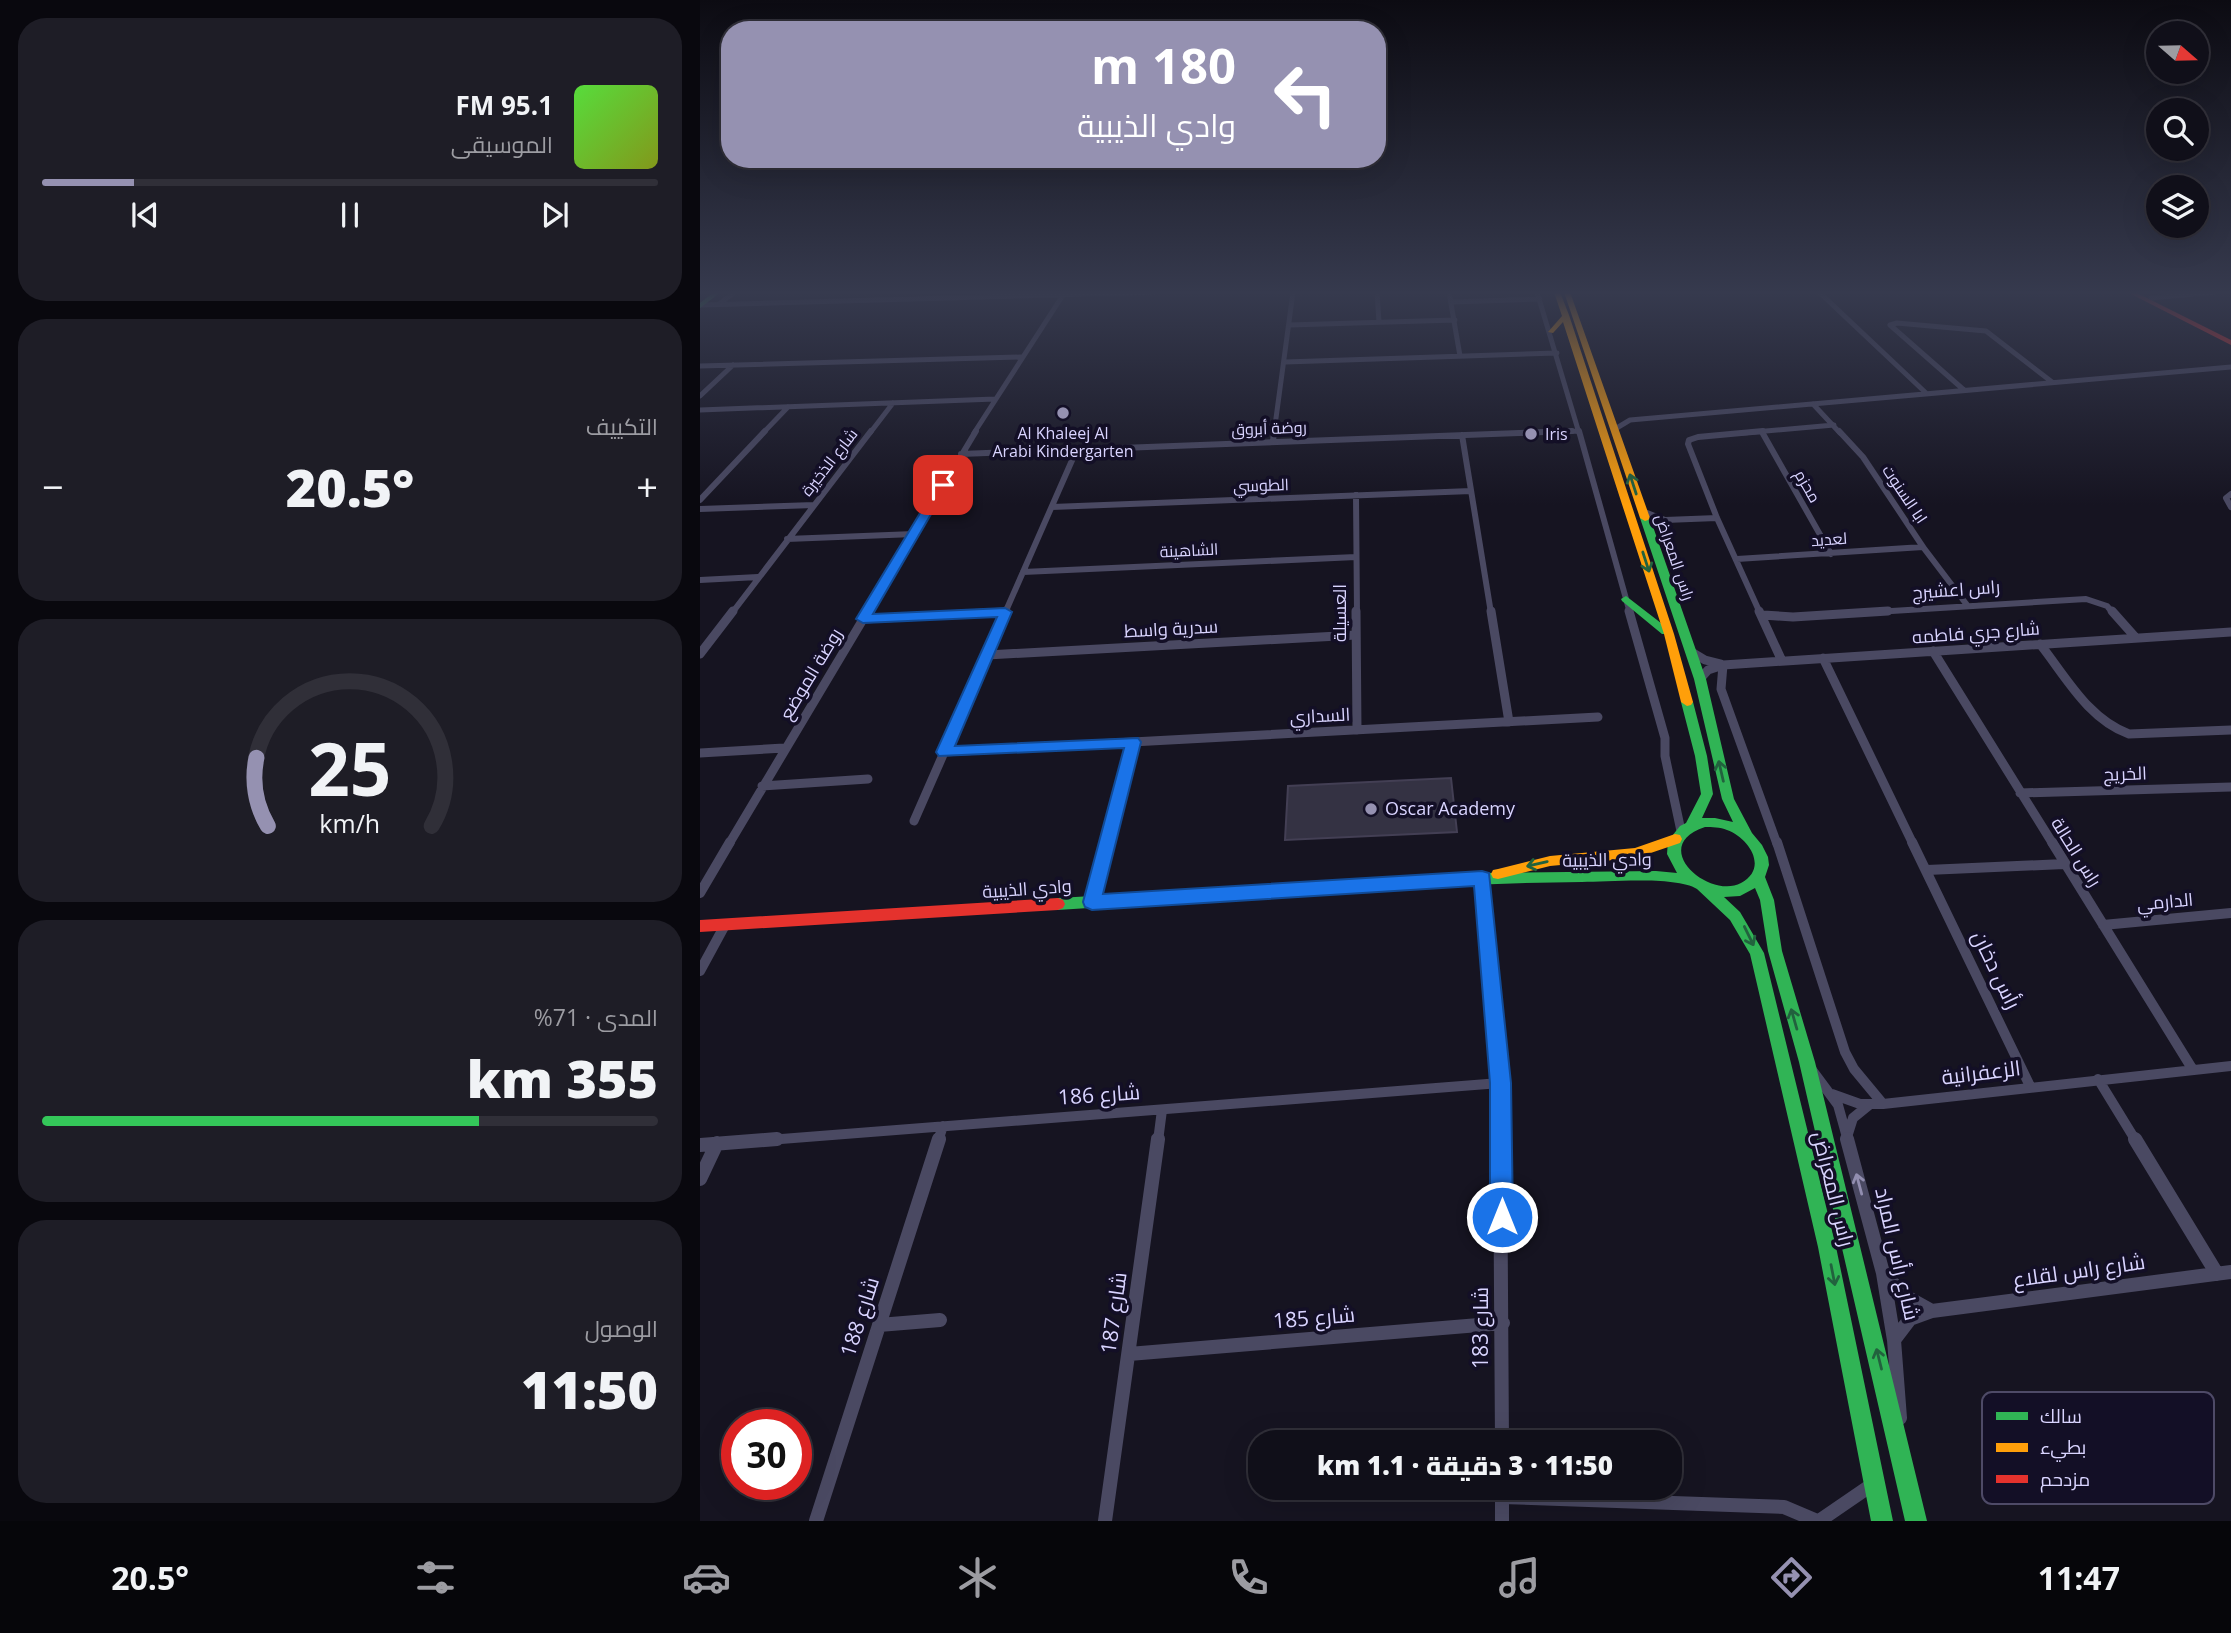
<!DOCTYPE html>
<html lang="ar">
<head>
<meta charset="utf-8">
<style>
  body { margin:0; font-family:"Open Sans",Cairo,sans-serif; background:#1e1d26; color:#f1f3f6; direction:rtl; height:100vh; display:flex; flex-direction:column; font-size:26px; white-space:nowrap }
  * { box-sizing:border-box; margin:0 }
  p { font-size:23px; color:#9c9ca2 }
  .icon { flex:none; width:38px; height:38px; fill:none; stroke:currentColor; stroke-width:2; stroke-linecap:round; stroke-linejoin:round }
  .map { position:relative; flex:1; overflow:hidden; direction:ltr }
  .panel { display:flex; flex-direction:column; gap:18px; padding:18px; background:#09080e; width:700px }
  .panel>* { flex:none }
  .banner { position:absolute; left:21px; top:21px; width:665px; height:147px; border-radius:28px; box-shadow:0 7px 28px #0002,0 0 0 2px #302f38; direction:rtl; background:#9591b1; color:#fff; overflow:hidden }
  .needle { width:46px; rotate:110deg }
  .controls { position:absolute; left:1446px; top:21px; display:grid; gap:14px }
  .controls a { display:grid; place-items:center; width:63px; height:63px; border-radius:50%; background:#100f19; box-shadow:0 7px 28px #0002,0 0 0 2px #302f38; font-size:35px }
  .speed { position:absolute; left:21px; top:1409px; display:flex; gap:14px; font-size:35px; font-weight:700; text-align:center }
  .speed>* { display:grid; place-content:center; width:91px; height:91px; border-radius:50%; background:#100f19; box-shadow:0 7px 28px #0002,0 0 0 2px #302f38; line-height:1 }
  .speed .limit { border:10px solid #d22; background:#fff; color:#111 }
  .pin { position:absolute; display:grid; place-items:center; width:60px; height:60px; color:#fff; margin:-30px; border-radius:14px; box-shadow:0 4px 10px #0006 }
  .me { position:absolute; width:77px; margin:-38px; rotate:0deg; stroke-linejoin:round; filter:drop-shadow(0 0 5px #0008) }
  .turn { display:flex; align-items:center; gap:24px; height:147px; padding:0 35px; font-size:32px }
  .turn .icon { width:91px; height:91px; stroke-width:2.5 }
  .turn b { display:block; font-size:49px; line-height:60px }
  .big { font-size:52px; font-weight:800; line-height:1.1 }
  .panel .widget { flex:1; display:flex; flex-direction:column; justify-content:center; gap:10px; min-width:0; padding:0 24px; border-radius:28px; background:#1e1d26 }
  .panel .dial { align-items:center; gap:0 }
  .dial svg { height:182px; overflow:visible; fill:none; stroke:#302f38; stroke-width:7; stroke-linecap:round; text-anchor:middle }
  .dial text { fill:#f1f3f6; stroke:none }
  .song { display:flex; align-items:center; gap:21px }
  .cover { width:84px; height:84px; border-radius:10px; background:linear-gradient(135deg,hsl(110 70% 55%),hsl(70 70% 35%)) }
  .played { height:7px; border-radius:4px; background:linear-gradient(90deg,#9591b1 15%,#302f38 15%) }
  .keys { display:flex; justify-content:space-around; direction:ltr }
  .heat { display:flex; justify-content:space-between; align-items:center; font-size:38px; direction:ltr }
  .charge { height:10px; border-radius:5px; background:linear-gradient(90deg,#34c759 71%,#302f38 0) }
  .trip { position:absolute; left:548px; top:1430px; width:434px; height:70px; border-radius:28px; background:#100f19; box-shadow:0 7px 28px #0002,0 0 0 2px #302f38; font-weight:800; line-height:70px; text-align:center; direction:rtl }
  .dock { display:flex; height:112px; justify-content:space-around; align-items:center; background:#06060a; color:#9c9ca2 }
  .dock .icon { width:49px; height:49px }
  .dock .active { color:#9591b1 }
  .dock b { font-size:32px; color:#f1f3f6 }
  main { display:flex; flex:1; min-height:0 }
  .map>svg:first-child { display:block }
  .building { fill:#343243; stroke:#433f54; stroke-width:2 }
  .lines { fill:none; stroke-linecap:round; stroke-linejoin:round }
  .street-far4 { stroke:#4a4962; stroke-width:5 }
  .street-far3 { stroke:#4a4962; stroke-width:6 }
  .street-far2 { stroke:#4a4962; stroke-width:9 }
  .street-far1 { stroke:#4a4962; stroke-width:10 }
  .street { stroke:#4a4962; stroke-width:14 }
  .fast { fill:#30b455; fill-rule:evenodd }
  .slow { fill:#ff9f0a; fill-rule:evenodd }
  .jam { fill:#e5322d; fill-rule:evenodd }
  .oneway { stroke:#22623e }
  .oneway2 { stroke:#928eb0 }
  .route { fill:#1a73e8; stroke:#114b97; stroke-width:2 }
  .poi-dot { fill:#9591b1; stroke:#130f26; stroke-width:2.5 }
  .labels { text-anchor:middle; stroke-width:7; stroke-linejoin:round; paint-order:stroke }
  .far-street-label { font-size:16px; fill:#d9d4ff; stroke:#130f26 }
  .far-poi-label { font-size:16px; fill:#d9d4ff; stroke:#130f26 }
  .street-label { font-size:18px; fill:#d9d4ff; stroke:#130f26 }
  .poi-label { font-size:18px; fill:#d9d4ff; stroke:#130f26; text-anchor:start }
  .near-street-label { font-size:21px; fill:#d9d4ff; stroke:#130f26 }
  .key { fill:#130f26; stroke:#4e4a67; stroke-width:2 }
  .key-label { font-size:19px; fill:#d9d4ff }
</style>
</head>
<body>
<main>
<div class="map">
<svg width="1531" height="1521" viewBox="0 0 1531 1521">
  <rect width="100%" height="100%" fill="#161421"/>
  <path class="building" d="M751 778 757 832 585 840 588 786Z"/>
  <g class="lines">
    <path class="street-far4" d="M677 292 679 322
      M749 292 760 356
      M837 292 879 433
      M1119 292 1226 393
      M1451 298 1516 292
      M751 302 840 299
      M19 304 35 292
      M1 305 454 292
      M589 325 755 320
      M585 362 857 353
      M0 366 321 357
      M1264 390 1190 325 1197 323 1286 331 1352 382
      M0 396 33 365
      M1113 404 1140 433
      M0 410 295 399
      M915 429 930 420 1531 367
      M63 433 88 407
      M170 433 193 403
      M274 433 363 295
      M574 433 593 292
      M825 433 879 431
      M1043 433 1134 425"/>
    <path class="street-far3" d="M879 431 930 613
      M1139 431 1163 457 1223 547 1267 605
      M1062 432 1131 554
      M762 435 791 613
      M573 442 574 431
      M261 454 872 431
      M1531 494 1526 498 1531 507
      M656 495 657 613
      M0 500 65 431
      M352 507 771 491
      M0 509 114 505
      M942 511 965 520 1017 518
      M87 539 214 534
      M1037 559 1223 547
      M323 572 656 557
      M0 580 58 577
      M32 613 171 431
      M167 613 276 431
      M286 613 305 612
      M305 613 377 449
      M1060 613 1017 518 988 444 989 440 998 437 1063 431
      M1159 613 1386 599 1407 606 1413 613"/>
    <path class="street-far2" d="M656 611 657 730
      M791 611 809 722
      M929 611 965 738V756L981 831
      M1059 611 1082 661
      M1412 611 1436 638
      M1063 615 1093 617 1188 611
      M163 619 305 612
      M1340 644C1366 677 1388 719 1429 734L1531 730
      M990 651 1005 660 1021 664
      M1233 651 1353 844
      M0 654 33 611
      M287 655 656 635
      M1123 658 1213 844
      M1023 665 1021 689 1077 844
      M1000 679 1008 670 1023 665 1531 632
      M244 752 898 717
      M0 753 84 748
      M62 786 168 779
      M1320 793 1531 787
      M214 821 306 611
      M29 844 168 611
      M407 844 433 742"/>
    <path class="street-far1" d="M1077 842 1145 1052 1154 1069 1183 1104
      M1212 842 1330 1086
      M1352 842 1493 1070
      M1227 870 1364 864
      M783 878 800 1083V1141
      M0 893 30 842
      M392 902 407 842
      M1403 925 1531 913
      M0 971 25 925
      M1112 1070 1138 1105 1148 1141
      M1398 1079 1436 1141
      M1132 1094 1160 1104H1183L1531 1066
      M1147 1137 1153 1118 1169 1105
      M55 1141 800 1083
      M238 1141 243 1126
      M458 1141 462 1110"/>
    <path class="street" d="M800 1139 802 1442
      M1147 1139 1183 1273 1194 1340 1200 1418
      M1435 1139 1517 1274
      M0 1145 77 1139
      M0 1179 17 1143
      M1184 1274 1205 1296 1232 1311
      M179 1325 240 1320
      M1194 1340 1210 1319 1232 1311 1531 1272
      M429 1354 803 1323
      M802 1488V1521
      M802 1497 1084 1507 1117 1521
      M116 1521 239 1139
      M405 1521 458 1139
      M1119 1521 1173 1484"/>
    <path class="fast" d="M14 292H21L0 308V303Z
      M945 515 950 518 1006 679 1034 799 1052 833 1062 845 1068 857 1069 865 1065 877 1074 900 1082 951 1115 1062 1227 1521H1205L1099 1062 1068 951 1060 900 1055 888 1040 896 1024 897 1040 912 1064 953 1136 1247 1193 1521H1171L1118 1247 1050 954 1030 920 997 889C975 876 909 882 882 882 707 884 532 899 358 910L353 908 351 904 353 900 358 898 783 873 956 871 977 873 967 854 968 841 980 826 986 823 1001 794 995 756 981 702 983 699 987 698 993 702 1007 756 1013 794 1002 818H1015L1033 822 1022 799 994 679 940 518ZM1005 827C1012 827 1020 827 1027 830 1049 838 1069 868 1041 883 1009 900 947 846 1005 827Z
      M926 596 970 630 971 632 970 634H962L922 601 921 599Z"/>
    <path class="slow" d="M854 292H860L869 315 974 634 993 702 991 705 987 706 981 702 964 634 863 322 853 333 848 332 862 316Z
      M864 292H870L950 518 948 520 945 521 940 518Z
      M975 834 980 835 982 839 980 843 936 858 850 866 798 879 793 878 791 874 793 870 798 869 850 856 935 848Z"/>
    <path class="jam" d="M1427 292H1435L1531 340V345Z
      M358 898 363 900 365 904 363 908 358 910 0 932V920Z"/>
  </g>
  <defs><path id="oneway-shaft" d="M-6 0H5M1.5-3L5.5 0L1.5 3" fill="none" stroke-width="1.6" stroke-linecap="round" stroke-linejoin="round" transform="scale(1.75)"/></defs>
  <g class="oneway">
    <use href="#oneway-shaft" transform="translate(933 484) rotate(-108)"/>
    <use href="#oneway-shaft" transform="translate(946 562) rotate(72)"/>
    <use href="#oneway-shaft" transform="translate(1021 771) rotate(-103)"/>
    <use href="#oneway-shaft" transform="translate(837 864) rotate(167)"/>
    <use href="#oneway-shaft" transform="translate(1049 936) rotate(64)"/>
    <use href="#oneway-shaft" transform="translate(1094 1019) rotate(-106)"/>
    <use href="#oneway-shaft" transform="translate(1133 1275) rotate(79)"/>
    <use href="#oneway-shaft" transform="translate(1179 1359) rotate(-104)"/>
  </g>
  <use class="oneway2" href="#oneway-shaft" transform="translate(1159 1184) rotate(-105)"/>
  <linearGradient id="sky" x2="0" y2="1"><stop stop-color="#0c0b12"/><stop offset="0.58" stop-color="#363a4e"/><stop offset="1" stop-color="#363a4e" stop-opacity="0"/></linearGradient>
  <rect width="1531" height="505" fill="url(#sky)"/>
  <path class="route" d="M243 481 248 485 173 614 305 608 312 612 255 746 438 738 441 742 403 894 782 871 789 873 811 1083 813 1217 810 1225 802 1228 793 1225 790 1217V1083L774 886 392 910 385 907 383 902 424 748 239 756 236 752 297 617 163 623 156 619 237 485Z"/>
  <g class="poi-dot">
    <circle cx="363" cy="413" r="7"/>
    <circle cx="831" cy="434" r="7"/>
    <circle cx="671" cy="809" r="7"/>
  </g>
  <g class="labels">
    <g class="far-street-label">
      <text transform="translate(569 428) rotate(-2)" y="6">روضة أبروق</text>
      <text transform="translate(129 462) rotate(-52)" y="6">شارع الذخيرة</text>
      <text transform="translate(561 485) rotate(-2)" y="6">الطوسي</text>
      <text transform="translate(1108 486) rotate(60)" y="6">محزم</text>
      <text transform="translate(1205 494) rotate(56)" y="6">ابا السنوت</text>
      <text transform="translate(1129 539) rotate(-4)" y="6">لعديد</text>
      <text transform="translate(489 550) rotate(-3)" y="6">الشاهينة</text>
      <text transform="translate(975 557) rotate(71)" y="6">راس المعراض</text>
    </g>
    <g class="far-poi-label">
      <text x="363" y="439">Al Khaleej Al<tspan x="363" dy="18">Arabi Kindergarten</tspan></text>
      <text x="845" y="440" text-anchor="start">Iris</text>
    </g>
    <g class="street-label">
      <text transform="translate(1256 590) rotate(-4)" y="6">راس اعشيرج</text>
      <text transform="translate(640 613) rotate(-90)" y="6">العسيلة</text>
      <text transform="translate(471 629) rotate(-3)" y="6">سدرية واسط</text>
      <text transform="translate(1276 633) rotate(-4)" y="6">شارع جري فاطمه</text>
      <text transform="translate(111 674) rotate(-59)" y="6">روضة الموضع</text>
      <text transform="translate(620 716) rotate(-3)" y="6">السداري</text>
      <text transform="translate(1425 774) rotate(-2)" y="6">الخريج</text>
      <text transform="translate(1376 852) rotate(58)" y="6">راس الحالة</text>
      <text transform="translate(907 860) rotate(-1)" y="6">وادي الذيبية</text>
      <text transform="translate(327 889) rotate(-4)" y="6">وادي الذيبية</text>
      <text transform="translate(1465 902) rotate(-5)" y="6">الدارمي</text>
    </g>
    <g class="poi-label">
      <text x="685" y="815">Oscar Academy</text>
    </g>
    <g class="near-street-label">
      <text transform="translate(1296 970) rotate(64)" y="7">رأس دخان</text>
      <text transform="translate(1281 1073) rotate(-7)" y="7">الزعفرانية</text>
      <text transform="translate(399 1095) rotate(-4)" y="7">شارع 186</text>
      <text transform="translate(1133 1189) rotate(76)" y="7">راس المعراض</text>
      <text transform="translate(1197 1254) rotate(77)" y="7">شارع رأس المراد</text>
      <text transform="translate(1379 1271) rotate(-8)" y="7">شارع راس لقلاع</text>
      <text transform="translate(414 1313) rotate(-82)" y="7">شارع 187</text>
      <text transform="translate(160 1317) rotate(-72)" y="7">شارع 188</text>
      <text transform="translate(614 1318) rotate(-5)" y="7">شارع 185</text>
      <text transform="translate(781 1328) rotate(-90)" y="7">شارع 183</text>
    </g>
  </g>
  <rect x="1282" y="1392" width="232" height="112" rx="10" class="key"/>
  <rect x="1296" y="1412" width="32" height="8" fill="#30b455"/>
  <rect x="1296" y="1443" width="32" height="9" fill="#ff9f0a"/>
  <rect x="1296" y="1475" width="32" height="8" fill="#e5322d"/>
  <g class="key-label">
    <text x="1340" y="1423">سالك</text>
    <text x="1340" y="1454">بطيء</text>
    <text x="1340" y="1486">مزدحم</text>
  </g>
</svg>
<div class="controls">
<a><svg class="needle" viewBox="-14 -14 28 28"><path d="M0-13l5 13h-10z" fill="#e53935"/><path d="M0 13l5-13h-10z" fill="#9c9ca2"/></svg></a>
<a><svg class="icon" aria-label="search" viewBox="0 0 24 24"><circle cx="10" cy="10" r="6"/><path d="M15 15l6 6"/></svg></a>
<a><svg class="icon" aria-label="layers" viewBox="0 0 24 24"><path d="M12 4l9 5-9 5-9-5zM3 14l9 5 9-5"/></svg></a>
</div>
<div class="speed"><div class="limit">30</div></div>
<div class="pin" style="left:243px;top:485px;background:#d93025"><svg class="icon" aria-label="arrive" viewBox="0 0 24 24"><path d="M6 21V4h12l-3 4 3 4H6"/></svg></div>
<svg class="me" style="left:802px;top:1217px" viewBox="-20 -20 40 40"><circle r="17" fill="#1a73e8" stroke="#fff" stroke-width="3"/><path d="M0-11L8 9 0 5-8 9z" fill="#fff"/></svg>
<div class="trip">11:50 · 3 دقيقة · 1.1 km</div>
<div class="banner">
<div class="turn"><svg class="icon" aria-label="left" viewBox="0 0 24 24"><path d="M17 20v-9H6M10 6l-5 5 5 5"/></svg><div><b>180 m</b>وادي الذيبية</div></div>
</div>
</div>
<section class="panel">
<div class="widget">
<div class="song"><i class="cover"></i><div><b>95.1 FM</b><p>الموسيقى</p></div></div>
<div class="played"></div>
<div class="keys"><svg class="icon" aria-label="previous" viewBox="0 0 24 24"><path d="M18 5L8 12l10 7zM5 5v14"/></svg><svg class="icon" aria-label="pause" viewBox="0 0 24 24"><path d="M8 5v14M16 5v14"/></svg><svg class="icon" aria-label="next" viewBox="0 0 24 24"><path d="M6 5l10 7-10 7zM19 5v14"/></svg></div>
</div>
<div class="widget"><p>التكييف</p>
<div class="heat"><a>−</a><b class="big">20.5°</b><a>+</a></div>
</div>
<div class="widget dial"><svg viewBox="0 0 100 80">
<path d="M14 69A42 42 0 1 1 86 69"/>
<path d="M14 69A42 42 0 0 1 9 39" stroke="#9591b1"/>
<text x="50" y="56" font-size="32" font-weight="700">25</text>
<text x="50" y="72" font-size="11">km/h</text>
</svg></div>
<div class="widget"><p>المدى · 71%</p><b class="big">355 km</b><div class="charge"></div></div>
<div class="widget"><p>الوصول</p><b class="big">11:50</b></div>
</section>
</main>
<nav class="dock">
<b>11:47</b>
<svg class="icon active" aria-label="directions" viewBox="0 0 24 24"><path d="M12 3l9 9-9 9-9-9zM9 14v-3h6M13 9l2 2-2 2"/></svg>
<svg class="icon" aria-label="music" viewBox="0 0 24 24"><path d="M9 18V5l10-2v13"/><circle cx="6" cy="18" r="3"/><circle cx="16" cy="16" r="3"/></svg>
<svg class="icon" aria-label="phone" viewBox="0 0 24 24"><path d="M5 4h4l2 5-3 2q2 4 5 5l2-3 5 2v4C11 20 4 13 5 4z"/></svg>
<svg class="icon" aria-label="climate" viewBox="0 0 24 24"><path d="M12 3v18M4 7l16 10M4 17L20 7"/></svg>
<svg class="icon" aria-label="car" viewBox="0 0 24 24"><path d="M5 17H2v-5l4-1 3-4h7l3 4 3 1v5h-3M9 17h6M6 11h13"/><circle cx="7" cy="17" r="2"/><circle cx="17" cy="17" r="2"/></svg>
<svg class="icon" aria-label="filters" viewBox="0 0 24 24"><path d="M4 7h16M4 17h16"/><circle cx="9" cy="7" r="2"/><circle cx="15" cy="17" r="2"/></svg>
<b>20.5°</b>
</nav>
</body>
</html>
